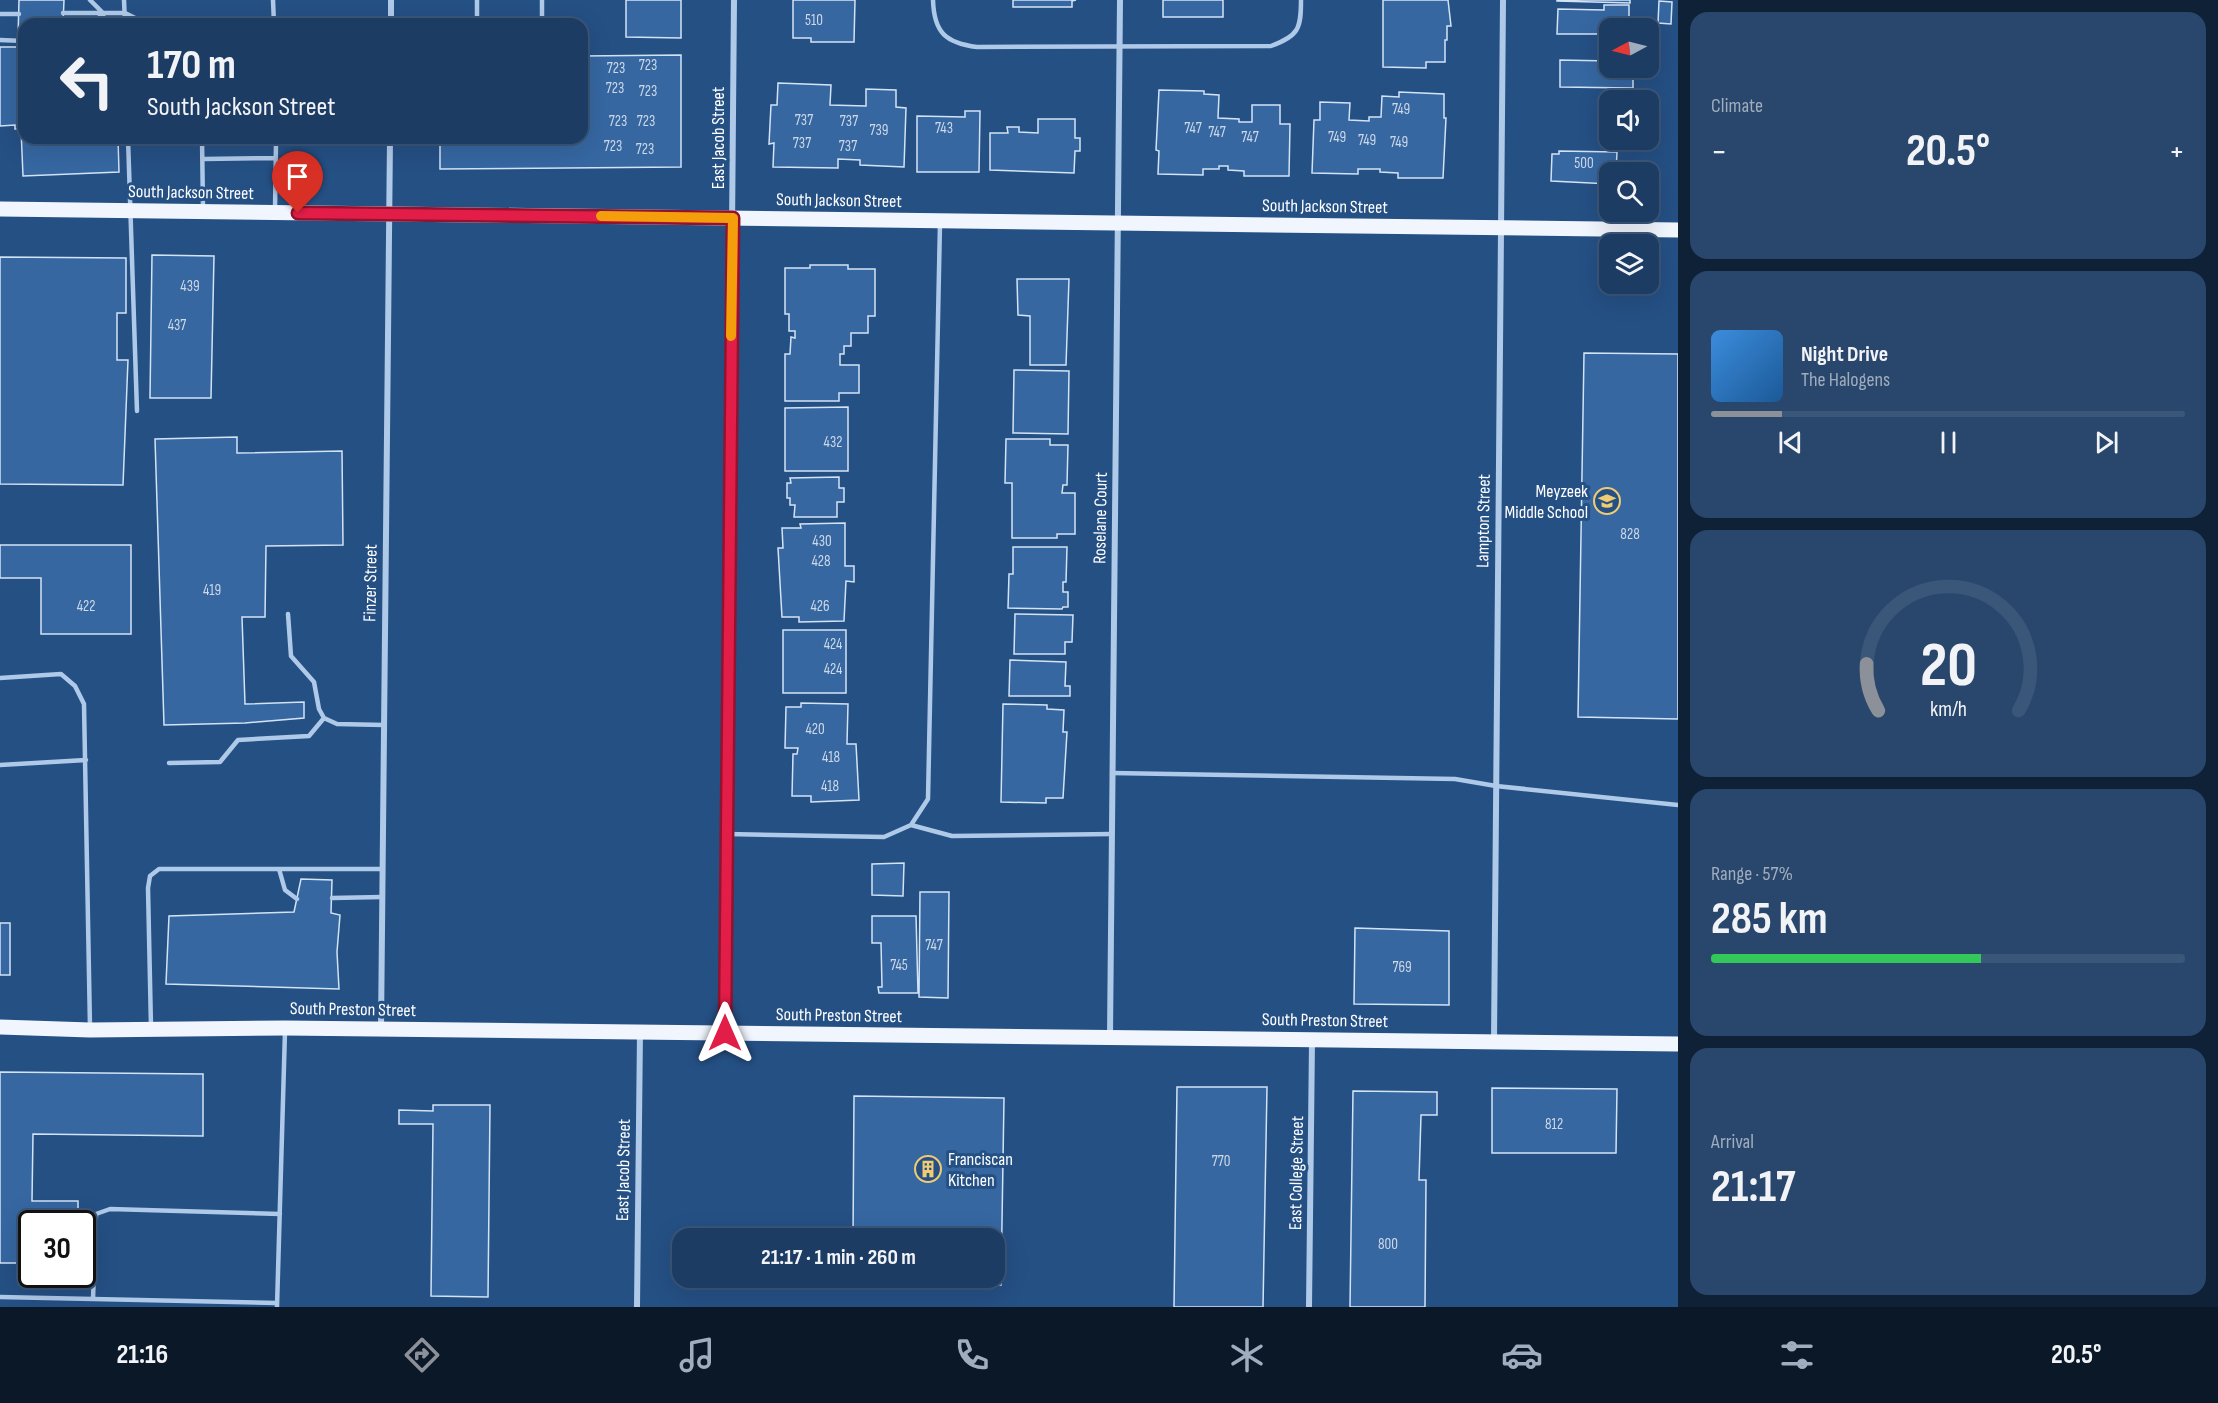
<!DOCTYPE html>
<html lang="en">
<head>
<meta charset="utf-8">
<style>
  body { margin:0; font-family:"Sofia Sans Condensed",sans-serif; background:#29476c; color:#f1f3f6; height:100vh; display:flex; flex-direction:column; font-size:22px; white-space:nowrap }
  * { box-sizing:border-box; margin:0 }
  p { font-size:20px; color:#a0adbe }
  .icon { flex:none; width:33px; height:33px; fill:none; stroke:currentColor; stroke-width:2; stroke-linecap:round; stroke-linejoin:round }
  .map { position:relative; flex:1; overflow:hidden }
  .panel { display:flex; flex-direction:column; gap:12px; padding:12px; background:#0f2136; width:540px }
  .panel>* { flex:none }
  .guide { position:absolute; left:18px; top:18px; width:570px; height:126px; border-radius:18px; box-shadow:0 6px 24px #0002,0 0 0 2px #3a5678; background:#1c3c63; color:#f1f3f6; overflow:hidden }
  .needle { width:39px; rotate:263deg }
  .fabs { position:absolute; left:1599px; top:18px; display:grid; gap:12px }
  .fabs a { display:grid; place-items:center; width:60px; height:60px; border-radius:12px; background:#1c3c63; box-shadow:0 6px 24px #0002,0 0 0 2px #3a5678; font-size:30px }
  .speed { position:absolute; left:18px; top:1210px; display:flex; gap:12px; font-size:30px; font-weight:700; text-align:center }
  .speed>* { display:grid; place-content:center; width:78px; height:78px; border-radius:50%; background:#1c3c63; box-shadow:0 6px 24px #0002,0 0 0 2px #3a5678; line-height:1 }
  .speed .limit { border:3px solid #111; border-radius:9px; background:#fff; color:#111 }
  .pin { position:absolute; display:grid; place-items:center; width:51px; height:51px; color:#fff; margin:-62px -26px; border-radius:50% 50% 50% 0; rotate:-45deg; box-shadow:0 0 6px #0007 }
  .pin .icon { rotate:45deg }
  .me { position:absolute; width:66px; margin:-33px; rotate:0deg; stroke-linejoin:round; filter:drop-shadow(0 0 4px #0008) }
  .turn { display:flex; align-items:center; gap:21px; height:126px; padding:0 30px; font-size:27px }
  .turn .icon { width:78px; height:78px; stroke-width:2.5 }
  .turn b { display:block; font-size:42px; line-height:51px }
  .big { font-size:45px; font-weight:700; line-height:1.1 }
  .panel .widget { flex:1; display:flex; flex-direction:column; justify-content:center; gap:9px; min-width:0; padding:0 21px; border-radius:18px; background:#29476c }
  .panel .dial { align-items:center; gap:0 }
  .dial svg { height:156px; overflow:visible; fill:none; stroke:#3a5678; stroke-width:7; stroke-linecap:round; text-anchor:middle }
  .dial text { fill:#f1f3f6; stroke:none }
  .song { display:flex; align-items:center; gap:18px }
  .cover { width:72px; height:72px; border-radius:9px; background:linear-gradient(135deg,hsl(210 70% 55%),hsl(210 70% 35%)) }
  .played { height:6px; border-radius:3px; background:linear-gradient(90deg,#8c9099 15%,#3a5678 15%) }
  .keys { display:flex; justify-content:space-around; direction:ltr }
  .heat { display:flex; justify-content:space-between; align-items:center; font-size:33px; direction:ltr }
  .charge { height:9px; border-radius:4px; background:linear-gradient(90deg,#34c759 57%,#3a5678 0) }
  .trip { position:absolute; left:672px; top:1228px; width:333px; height:60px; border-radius:18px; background:#1c3c63; box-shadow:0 6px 24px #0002,0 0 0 2px #3a5678; font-weight:700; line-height:60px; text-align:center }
  .tabs { display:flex; height:96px; justify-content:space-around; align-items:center; background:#0b1828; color:#a0adbe }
  .tabs .icon { width:42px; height:42px }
  .tabs .selected { color:#8c9099 }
  .tabs b { font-size:27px; color:#f1f3f6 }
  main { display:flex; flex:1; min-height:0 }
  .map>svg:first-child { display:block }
  .building { fill:#3667a1; stroke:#d3e3f6; stroke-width:1.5 }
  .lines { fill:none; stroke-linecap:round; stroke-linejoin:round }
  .service { stroke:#afc9e8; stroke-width:4.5 }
  .minor { stroke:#afc9e8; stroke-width:6 }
  .primary { stroke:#f1f6fe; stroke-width:15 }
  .route-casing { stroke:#92132f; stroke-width:15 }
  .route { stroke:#e11d48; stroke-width:10 }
  .slow { stroke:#f59e0b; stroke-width:10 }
  .labels { text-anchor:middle; stroke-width:6; stroke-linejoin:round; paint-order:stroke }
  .number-label { font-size:15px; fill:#cdd9e8 }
  .street-label { font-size:18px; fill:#fff; stroke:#255084 }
  .poi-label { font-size:18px; fill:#fff; stroke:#255084; text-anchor:end }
</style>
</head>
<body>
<main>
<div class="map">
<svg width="1678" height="1307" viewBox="0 0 1678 1307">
  <rect width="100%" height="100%" fill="#255084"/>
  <path class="building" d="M19 0H64L63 24H24V37H18Z
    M626 0H681V38L626 37Z
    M793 0H855L854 42H811V38H793Z
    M1013 0H1076L1072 1V7H1013Z
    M1163 0H1223V17H1163Z
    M1383 0H1448L1451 26H1447V40H1445V62H1426V68L1383 67Z
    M1557 0H1630V3L1557 1Z
    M1659 1 1672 2 1671 24 1658 23Z
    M1604 5H1629V28H1610V34H1557L1558 9 1604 10Z
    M0 47H24V138H118L119 172 23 176 21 129H15V125L0 126Z
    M681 55V167L440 169V138H582V56Z
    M1560 60 1610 61V68L1641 70V79L1633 78V88L1560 87Z
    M778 83 831 85 830 105 866 106V89L896 90V107L906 108 904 167 860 165V160L838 159V168L773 167 774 143 769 144 771 105H777Z
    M1159 90 1204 91V94L1219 95 1218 118 1239 119V122H1252V105H1280V124H1290L1289 176H1244V171L1228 170V166H1219V169H1203V175L1158 174 1159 151 1156 150Z
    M1399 92 1444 94V118H1446L1443 178H1398V173L1380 172V169H1358V174L1312 173 1314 120H1320V102L1350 103 1349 120 1369 121V117H1381L1382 96 1399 97Z
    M965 111H980L979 172H917V116L965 117Z
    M1038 119H1075V138H1080V151H1075L1074 173 990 170V133H1008L1007 127H1019V132L1038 133Z
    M234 138H321V143H234Z
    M1559 151 1617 152 1616 172H1610V184L1551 181 1552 154H1559Z
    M1646 171H1657V184H1648Z
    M152 255 214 256 211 398H150Z
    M0 257 126 258V313H117V360H128L123 485 0 484Z
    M810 265H848V269H875V316H868V333H851V346H844V354H840V365H859V393H839V401H785V354H790L791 337 795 338V331H789V314H785V268H810Z
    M1017 279H1069L1066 365H1030V316L1018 315Z
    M1584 353 1678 354V719L1578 717Z
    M1014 370 1069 371 1068 434 1013 433Z
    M848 407V471H785V408Z
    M237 437V453L342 451 343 545 266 546 265 617H242L245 704 304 702V718L245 723 164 725 155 439Z
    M1006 439H1050V445H1068L1067 485H1063L1062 493H1075V534H1057V538H1012V483H1005Z
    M839 477V488H844V502H837V517H794L795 505H790V498H787V483H791L790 478Z
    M845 523V566H854V582L846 581 844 621 799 622V617H782L778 548H783L782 528H801L800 524Z
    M0 545H131V634H41V578H0Z
    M1013 547H1067L1066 582H1063V592H1068V607H1063L1062 609 1008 608 1009 574H1013Z
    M1015 614 1073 615 1072 642H1065V654H1014Z
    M783 630H846V693H783Z
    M1010 660 1066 662 1065 686H1070V696H1009Z
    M801 703 848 704 847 744H856L859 800 811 802V796H792L793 754H797L798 748H785L786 707H801Z
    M1003 704 1047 705V709L1064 710 1063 732H1067L1063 798H1046V803L1001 802Z
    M904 863 903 896 872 895V864Z
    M301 879 332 880 331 913 340 915 337 952 339 989 166 984 169 916 294 912Z
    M920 892H949L948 998 919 997Z
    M872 916H916L918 993H879L878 987H882L881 943H872Z
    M0 923H10V975H0Z
    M1355 928 1449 931V1005L1354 1004Z
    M0 1072 203 1074V1136L33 1134 32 1201H78V1224H32V1263H0Z
    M1177 1087H1267L1263 1307H1174Z
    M1492 1088 1617 1089 1616 1153H1492Z
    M1353 1091 1437 1092V1115H1421L1419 1180H1426L1425 1307H1350Z
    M854 1096 1004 1098 1001 1285 928 1284V1278H994V1239H853Z
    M433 1105H490L488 1297 431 1296 433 1124H399V1110L433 1111Z"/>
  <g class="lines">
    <path class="service" d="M124 0 125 24
      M273 0 274 24
      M933 0C934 33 946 43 977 47L1271 46C1299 36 1301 28 1301 0
      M63 13H125L147 24
      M0 14H19
      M89 24 104 14 90 0
      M477 24V0
      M542 24V0
      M0 40 24 41
      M128 138 137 411
      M202 138 203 209
      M203 159 276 158
      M275 210 276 143
      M288 614 291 656 314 682 319 709 324 718 337 724 384 725
      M0 678 61 674 75 686 84 704 90 1028
      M169 763 220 762 238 740 309 736 324 718
      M0 765 86 760
      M1112 773 1455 779 1496 786 1678 805
      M911 825 952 836 1112 834
      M727 834 884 837 911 825 928 799 940 223
      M279 869 285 890 297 899
      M332 898 382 897
      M151 1027 148 888 150 876 159 869H383
      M0 1297 277 1303
      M93 1299 96 1214 110 1209 280 1214
      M277 1307 285 1031"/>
    <path class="minor" d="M391 24V0
      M381 1029 390 138
      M725 1032 734 0
      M1110 1036 1120 0
      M1494 1041 1503 0
      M637 1307 640 1032
      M1309 1307 1312 1041"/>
    <path class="primary" d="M0 209 1678 230
      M0 1027 90 1030 285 1028 1678 1044"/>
  </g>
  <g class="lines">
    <defs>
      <path id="route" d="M298 213 733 218 725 1033"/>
    </defs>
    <use href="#route" class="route-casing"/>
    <use href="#route" class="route"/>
    <path class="slow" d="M601 216 733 218 731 336"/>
  </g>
  <defs>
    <symbol id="school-ring" viewBox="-11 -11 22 22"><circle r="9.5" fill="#255084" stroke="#f1cb74" stroke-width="1.5"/><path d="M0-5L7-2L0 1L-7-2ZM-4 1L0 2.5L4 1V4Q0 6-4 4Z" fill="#f1cb74"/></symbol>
    <symbol id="building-ring" viewBox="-11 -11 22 22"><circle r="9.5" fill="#255084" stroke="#f1cb74" stroke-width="1.5"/><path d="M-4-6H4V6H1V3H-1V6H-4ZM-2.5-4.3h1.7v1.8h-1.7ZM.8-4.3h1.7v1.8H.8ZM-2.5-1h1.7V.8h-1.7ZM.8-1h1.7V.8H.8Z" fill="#f1cb74"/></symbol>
  </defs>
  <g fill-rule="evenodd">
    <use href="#school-ring" x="1592" y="486" width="30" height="30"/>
    <use href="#building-ring" x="913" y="1154" width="30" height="30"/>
  </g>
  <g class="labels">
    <g class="number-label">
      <text x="814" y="25">510</text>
      <text x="648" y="70">723</text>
      <text x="616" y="73">723</text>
      <text x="615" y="93">723</text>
      <text x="648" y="96">723</text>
      <text x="1401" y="114">749</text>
      <text x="804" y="125">737</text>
      <text x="618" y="126">723</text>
      <text x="646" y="126">723</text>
      <text x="849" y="126">737</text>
      <text x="944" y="133">743</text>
      <text x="1193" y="133">747</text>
      <text x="879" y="135">739</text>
      <text x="1217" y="137">747</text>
      <text x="1250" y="142">747</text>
      <text x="1337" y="142">749</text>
      <text x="1367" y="145">749</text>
      <text x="1399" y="147">749</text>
      <text x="802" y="148">737</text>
      <text x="613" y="151">723</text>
      <text x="848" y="151">737</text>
      <text x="645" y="154">723</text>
      <text x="1584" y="168">500</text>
      <text x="190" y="291">439</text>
      <text x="177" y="330">437</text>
      <text x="833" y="447">432</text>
      <text x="1630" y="539">828</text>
      <text x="822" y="546">430</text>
      <text x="821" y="566">428</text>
      <text x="212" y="595">419</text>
      <text x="86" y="611">422</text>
      <text x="820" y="611">426</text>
      <text x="833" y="649">424</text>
      <text x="833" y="674">424</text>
      <text x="815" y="734">420</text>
      <text x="831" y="762">418</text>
      <text x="830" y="791">418</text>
      <text x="934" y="950">747</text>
      <text x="899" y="970">745</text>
      <text x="1402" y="972">769</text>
      <text x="1554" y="1129">812</text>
      <text x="1221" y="1166">770</text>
      <text x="1388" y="1249">800</text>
    </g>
    <g class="street-label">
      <text transform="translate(718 138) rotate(-90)" y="6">East Jacob Street</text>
      <text transform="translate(191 192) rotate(1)" y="6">South Jackson Street</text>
      <text transform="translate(839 200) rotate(1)" y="6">South Jackson Street</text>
      <text transform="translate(1325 206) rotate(1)" y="6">South Jackson Street</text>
      <text transform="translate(1100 518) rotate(-89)" y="6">Roselane Court</text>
      <text transform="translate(1483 521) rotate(-89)" y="6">Lampton Street</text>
      <text transform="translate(370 583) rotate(-89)" y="6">Finzer Street</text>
      <text transform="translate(353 1009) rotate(1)" y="6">South Preston Street</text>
      <text transform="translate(839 1015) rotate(1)" y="6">South Preston Street</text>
      <text transform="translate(1325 1020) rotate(1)" y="6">South Preston Street</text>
      <text transform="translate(623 1170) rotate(-89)" y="6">East Jacob Street</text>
      <text transform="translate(1296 1173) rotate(-89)" y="6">East College Street</text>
    </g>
    <g class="poi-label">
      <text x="1588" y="497">Meyzeek<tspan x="1588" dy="21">Middle School</tspan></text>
      <text x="948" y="1165" text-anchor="start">Franciscan<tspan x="948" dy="21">Kitchen</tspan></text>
    </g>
  </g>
</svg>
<div class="fabs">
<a><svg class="needle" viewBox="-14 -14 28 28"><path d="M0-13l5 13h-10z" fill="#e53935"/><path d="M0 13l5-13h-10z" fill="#a0adbe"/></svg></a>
<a><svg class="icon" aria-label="sound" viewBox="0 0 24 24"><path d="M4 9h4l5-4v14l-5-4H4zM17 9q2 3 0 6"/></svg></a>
<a><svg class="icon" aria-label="search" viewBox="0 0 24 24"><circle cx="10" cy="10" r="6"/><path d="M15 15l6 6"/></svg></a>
<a><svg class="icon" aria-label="layers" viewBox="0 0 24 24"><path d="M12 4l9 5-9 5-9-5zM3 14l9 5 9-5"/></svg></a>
</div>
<div class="speed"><div class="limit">30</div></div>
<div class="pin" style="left:298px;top:213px;background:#d93025"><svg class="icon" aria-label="arrive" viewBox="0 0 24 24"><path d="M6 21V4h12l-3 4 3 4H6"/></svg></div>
<svg class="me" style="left:725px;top:1033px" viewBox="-20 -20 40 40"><path d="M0-17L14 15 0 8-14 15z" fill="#e11d48" stroke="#fff" stroke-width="4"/></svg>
<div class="trip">21:17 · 1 min · 260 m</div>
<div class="guide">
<div class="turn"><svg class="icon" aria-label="left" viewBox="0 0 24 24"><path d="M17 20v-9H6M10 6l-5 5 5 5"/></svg><div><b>170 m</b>South Jackson Street</div></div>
</div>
</div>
<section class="panel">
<div class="widget"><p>Climate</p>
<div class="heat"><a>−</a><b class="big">20.5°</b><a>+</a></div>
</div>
<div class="widget">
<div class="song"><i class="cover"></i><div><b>Night Drive</b><p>The Halogens</p></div></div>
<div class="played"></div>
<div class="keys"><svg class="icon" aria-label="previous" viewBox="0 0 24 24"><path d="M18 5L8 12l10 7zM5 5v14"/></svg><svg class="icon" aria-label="pause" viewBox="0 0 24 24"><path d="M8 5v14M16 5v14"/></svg><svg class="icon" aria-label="next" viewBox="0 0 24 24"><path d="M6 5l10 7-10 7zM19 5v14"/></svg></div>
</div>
<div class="widget dial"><svg viewBox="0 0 100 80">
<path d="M14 69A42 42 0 1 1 86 69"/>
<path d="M14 69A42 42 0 0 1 8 45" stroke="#8c9099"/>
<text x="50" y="56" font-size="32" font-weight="700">20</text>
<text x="50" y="72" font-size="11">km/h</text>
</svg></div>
<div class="widget"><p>Range · 57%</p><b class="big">285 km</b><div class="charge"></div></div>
<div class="widget"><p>Arrival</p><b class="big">21:17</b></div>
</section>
</main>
<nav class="tabs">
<b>21:16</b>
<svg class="icon selected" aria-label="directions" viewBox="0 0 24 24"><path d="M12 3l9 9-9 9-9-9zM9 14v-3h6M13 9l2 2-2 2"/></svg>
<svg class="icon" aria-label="music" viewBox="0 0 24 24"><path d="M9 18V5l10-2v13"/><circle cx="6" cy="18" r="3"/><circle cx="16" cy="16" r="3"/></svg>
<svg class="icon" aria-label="phone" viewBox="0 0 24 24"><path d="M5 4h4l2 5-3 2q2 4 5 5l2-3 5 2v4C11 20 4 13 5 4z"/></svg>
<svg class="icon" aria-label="climate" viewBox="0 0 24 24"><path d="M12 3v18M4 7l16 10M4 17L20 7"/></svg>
<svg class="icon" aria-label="car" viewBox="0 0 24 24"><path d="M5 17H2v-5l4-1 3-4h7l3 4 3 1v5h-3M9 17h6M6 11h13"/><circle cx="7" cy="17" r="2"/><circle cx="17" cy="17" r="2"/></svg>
<svg class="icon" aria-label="filters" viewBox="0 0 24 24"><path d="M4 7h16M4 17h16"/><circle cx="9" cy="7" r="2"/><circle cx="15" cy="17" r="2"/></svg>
<b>20.5°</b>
</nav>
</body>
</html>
